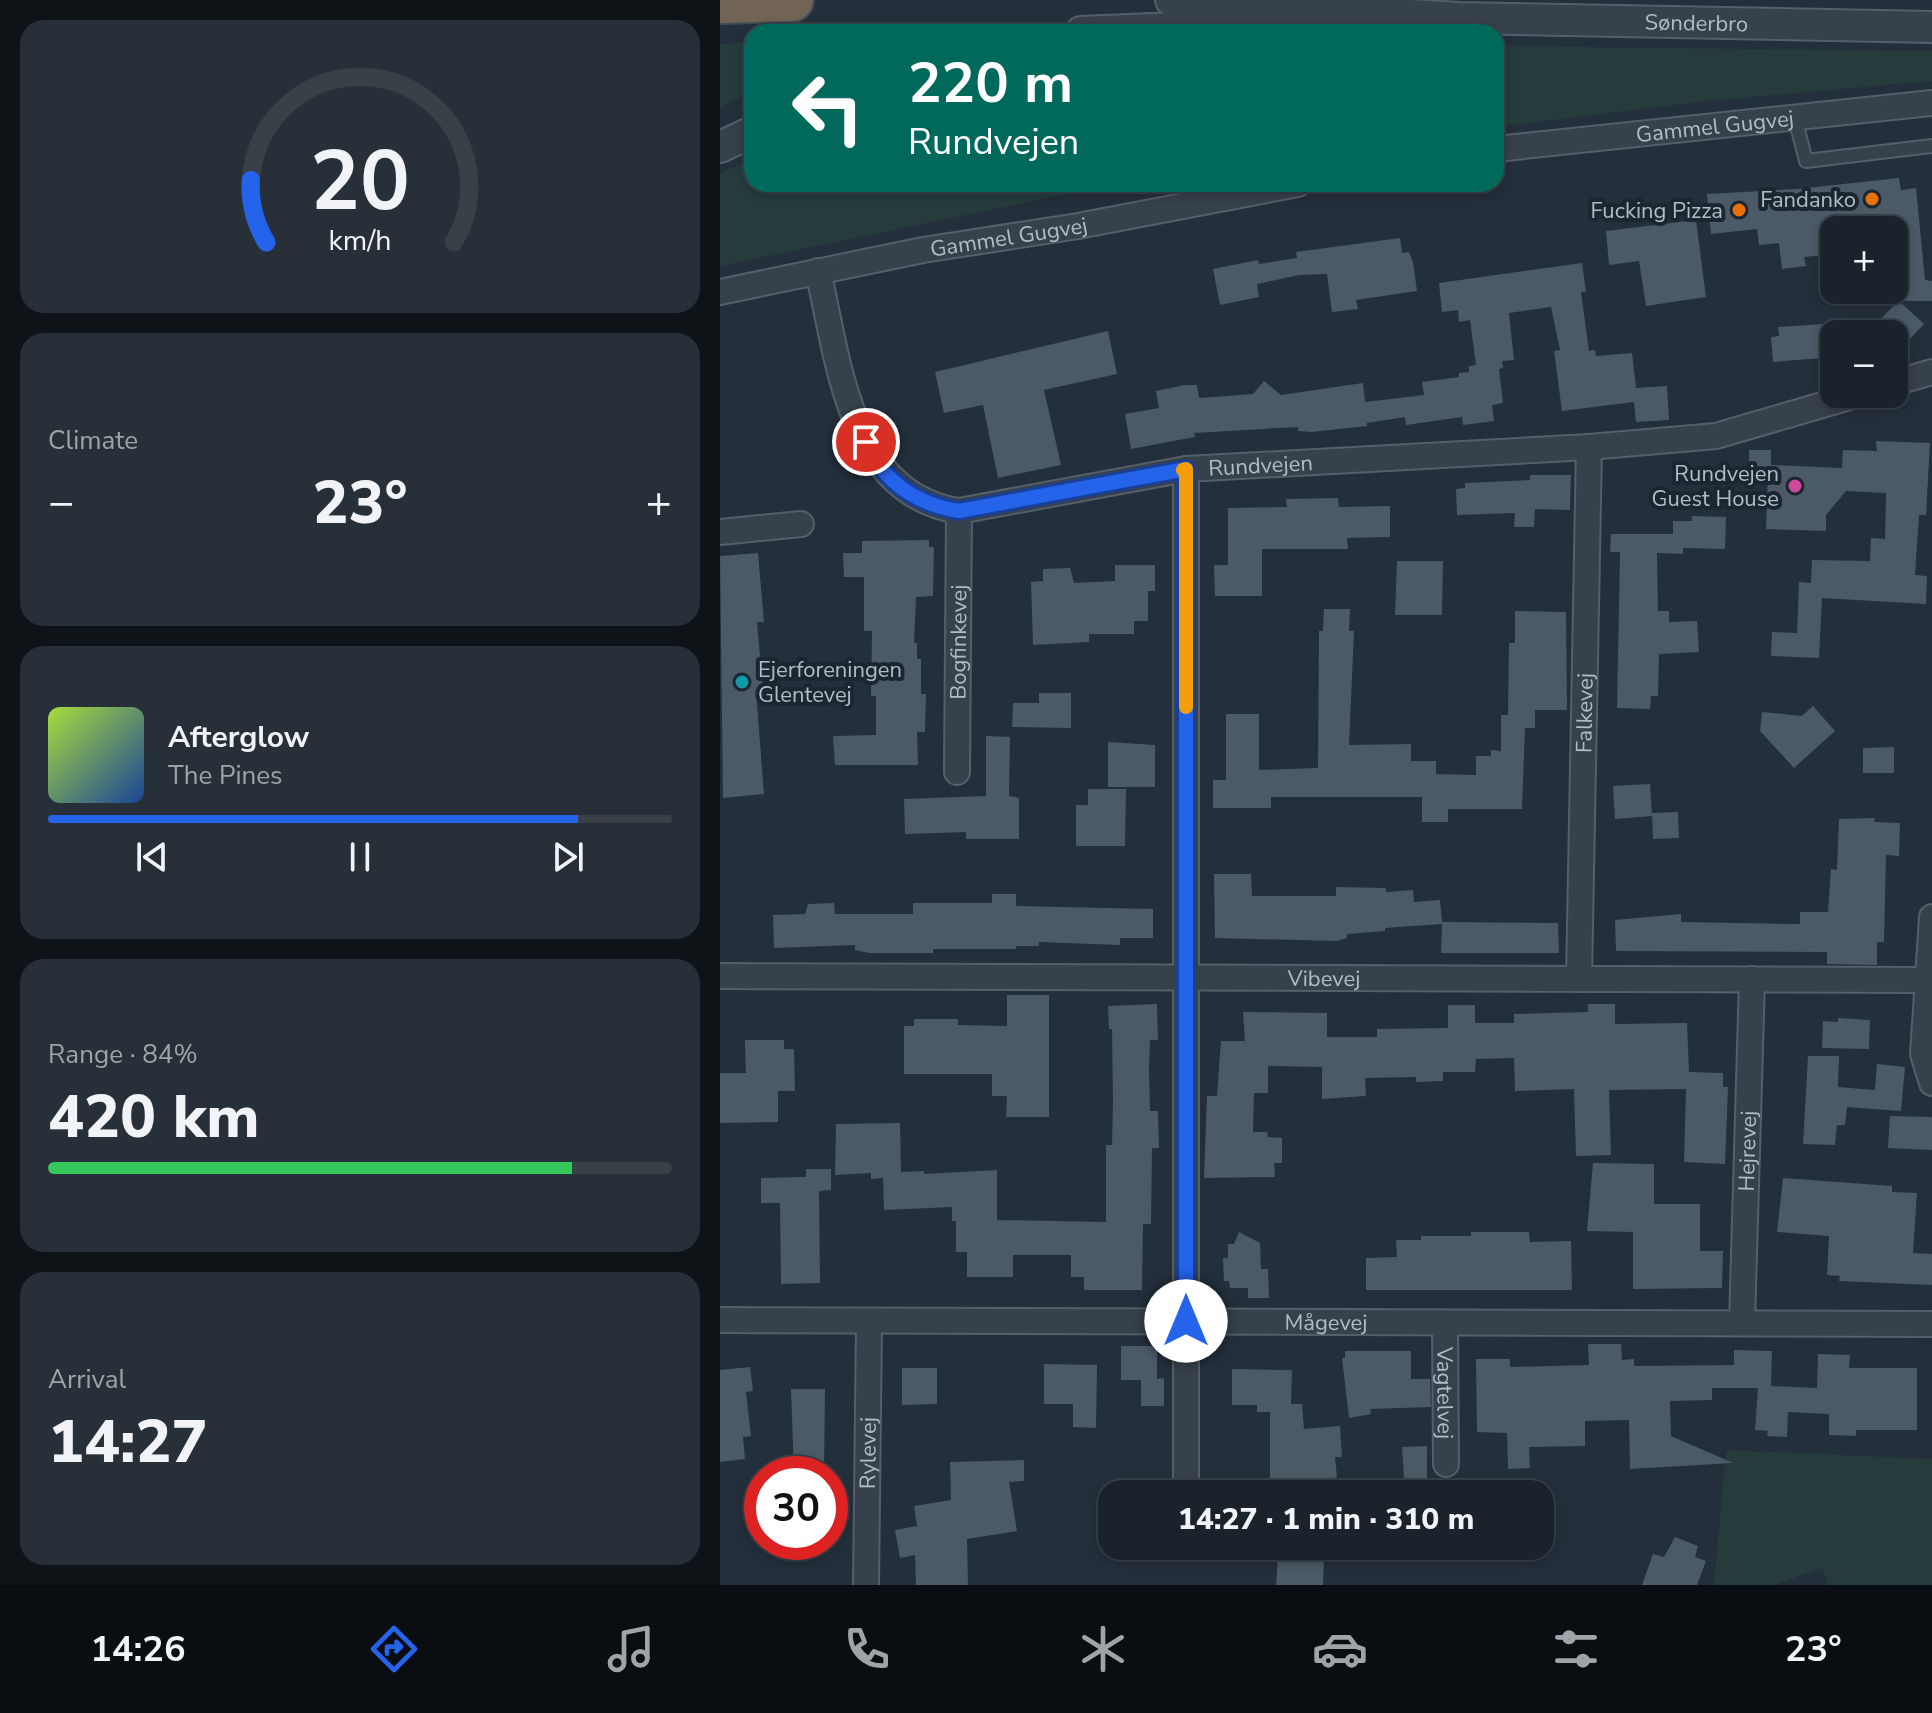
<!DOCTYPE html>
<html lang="en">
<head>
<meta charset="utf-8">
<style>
  body { margin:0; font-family:"Nunito Sans",sans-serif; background:#272f38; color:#f1f3f6; height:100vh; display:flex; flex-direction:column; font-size:30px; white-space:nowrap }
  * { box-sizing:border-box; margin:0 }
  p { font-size:26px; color:#9fa4a9 }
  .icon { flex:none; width:44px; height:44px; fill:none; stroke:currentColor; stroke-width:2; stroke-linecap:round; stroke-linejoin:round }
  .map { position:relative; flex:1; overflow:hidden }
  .drawer { display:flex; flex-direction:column; gap:20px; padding:20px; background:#0e1318; width:720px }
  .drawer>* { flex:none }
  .banner { position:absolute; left:24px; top:24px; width:760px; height:168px; border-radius:24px; box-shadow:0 4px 12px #0003,0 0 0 2px #384048; background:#00695c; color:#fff; overflow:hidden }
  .tools { position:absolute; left:1100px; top:216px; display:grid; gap:16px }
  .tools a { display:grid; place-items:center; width:88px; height:88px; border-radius:16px; background:#1a232c; box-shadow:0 4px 12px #0003,0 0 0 2px #384048; font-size:40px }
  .speed { position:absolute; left:24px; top:1456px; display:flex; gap:16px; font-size:40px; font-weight:700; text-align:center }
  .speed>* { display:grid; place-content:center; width:104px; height:104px; border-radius:50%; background:#1a232c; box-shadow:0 4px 12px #0003,0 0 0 2px #384048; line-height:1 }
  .speed .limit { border:12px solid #d22; background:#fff; color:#111 }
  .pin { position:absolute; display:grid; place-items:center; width:68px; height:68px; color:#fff; margin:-34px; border:4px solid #fff; border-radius:50%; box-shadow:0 2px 8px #0007 }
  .me { position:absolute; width:88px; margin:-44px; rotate:0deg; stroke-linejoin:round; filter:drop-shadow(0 0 6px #0008) }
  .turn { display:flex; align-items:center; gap:28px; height:168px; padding:0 32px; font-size:36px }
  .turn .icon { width:104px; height:104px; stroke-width:2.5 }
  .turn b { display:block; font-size:56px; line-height:68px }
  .big { font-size:60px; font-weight:800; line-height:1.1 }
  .drawer .widget { flex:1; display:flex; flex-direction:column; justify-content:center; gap:12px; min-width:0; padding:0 28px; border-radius:24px; background:#272f38 }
  .drawer .dial { align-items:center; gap:0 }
  .dial svg { height:208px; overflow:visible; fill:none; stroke:#384048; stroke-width:7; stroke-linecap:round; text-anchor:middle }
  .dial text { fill:#f1f3f6; stroke:none }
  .song { display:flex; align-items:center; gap:24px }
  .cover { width:96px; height:96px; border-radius:12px; background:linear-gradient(135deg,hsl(80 70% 55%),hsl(220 70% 35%)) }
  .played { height:8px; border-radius:4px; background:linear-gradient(90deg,#2563eb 85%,#384048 85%) }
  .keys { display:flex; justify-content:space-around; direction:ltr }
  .heat { display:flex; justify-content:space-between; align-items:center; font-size:44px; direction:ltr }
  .charge { height:12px; border-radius:6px; background:linear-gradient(90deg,#34c759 84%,#384048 0) }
  .trip { position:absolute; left:378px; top:1480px; width:456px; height:80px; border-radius:24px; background:#1a232c; box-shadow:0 4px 12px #0003,0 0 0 2px #384048; font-weight:800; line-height:80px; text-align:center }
  .tab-bar { display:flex; height:128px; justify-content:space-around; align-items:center; background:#0a0e12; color:#9fa4a9 }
  .tab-bar .icon { width:56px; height:56px }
  .tab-bar .selected { color:#2563eb }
  .tab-bar b { font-size:36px; color:#f1f3f6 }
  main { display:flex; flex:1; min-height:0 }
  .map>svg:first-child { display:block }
  .green { fill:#253b3c }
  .building { fill:#4c5967 }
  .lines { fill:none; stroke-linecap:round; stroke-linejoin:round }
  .service-casing { stroke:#555f69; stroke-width:16 }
  .minor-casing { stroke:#555f69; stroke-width:28 }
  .tertiary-casing { stroke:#555f69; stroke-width:34 }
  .motorway-casing { stroke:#424c56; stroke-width:46 }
  .service { stroke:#37414b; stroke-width:12 }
  .minor { stroke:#37414b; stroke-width:24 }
  .tertiary { stroke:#37414b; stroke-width:30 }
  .motorway { stroke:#716454; stroke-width:42 }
  .route-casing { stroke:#184099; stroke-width:20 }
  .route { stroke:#2563eb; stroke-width:14 }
  .slow { stroke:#f59e0b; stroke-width:14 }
  .food-dot { fill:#e8710a; stroke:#1c2630; stroke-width:3 }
  .hotel-dot { fill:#d1479c; stroke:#1c2630; stroke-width:3 }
  .culture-dot { fill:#0f9aa8; stroke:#1c2630; stroke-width:3 }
  .labels { text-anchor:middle; stroke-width:8; stroke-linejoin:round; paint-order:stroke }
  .street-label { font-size:22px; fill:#b2bcc7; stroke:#1c2630 }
  .poi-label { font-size:22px; fill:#b2bcc7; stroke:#1c2630; text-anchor:end }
</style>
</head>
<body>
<main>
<section class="drawer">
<div class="widget dial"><svg viewBox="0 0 100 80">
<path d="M14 69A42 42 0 1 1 86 69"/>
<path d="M14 69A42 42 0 0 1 8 45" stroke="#2563eb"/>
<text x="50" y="56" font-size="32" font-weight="700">20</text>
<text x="50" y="72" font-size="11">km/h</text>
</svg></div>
<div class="widget"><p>Climate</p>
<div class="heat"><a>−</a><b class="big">23°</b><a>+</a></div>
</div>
<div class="widget">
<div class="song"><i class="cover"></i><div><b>Afterglow</b><p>The Pines</p></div></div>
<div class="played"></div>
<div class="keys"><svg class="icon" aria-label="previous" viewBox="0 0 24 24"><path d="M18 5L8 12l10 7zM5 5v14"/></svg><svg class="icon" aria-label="pause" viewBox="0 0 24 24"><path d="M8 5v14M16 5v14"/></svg><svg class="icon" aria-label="next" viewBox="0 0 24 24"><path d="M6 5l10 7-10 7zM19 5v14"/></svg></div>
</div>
<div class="widget"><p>Range · 84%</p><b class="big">420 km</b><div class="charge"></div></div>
<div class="widget"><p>Arrival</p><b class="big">14:27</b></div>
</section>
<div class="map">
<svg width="1212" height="1585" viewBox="0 0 1212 1585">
  <rect width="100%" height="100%" fill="#232f3b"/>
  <path class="green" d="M32 42V91L0 108V44Z
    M776 46 1212 51V81L988 101 776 127Z
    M32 158V184H396L0 266V174Z
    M1006 1450 1212 1459V1585H1109L1102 1568 1054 1585H994Z"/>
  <path class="building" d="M1179 178 1181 190 1196 188 1205 280 1212 281V301H1179L1204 324 1182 347 1174 339V334H1168L1157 323 1178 301 1174 230H1114V254L1084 257 1086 266 1062 269 1059 243 1039 245 1037 229 991 234 987 194 1077 189Z
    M976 220 986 297 926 306 919 261 889 265 886 231Z
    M680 238 682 253 689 252 693 262 697 291 636 300 638 309 612 312 607 274 579 275 537 284 539 297 500 305 493 269 538 260 539 264 577 258 576 252Z
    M862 263 866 292H861L869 351 875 350 876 356 912 353 916 388 947 386 949 420 916 422 914 402 842 411 834 351 840 350 831 307 789 313 794 360 782 361 783 368 779 369 783 403 772 405 774 421 743 425 742 417 686 425 685 417 647 423V426L592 432 578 431V427L474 433 475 437 411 449 405 414 439 408 436 391 465 385H477L479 398 533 394 544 381 561 395 643 383 645 402 704 395 702 382 739 377V373L749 372V366L756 365 750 320 739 322 738 310 722 312 719 283Z
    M1104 324 1106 347H1101L1102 358 1053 362 1051 337 1059 336 1058 327Z
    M388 331 397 374 324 390 341 465 278 478 263 405 224 413 215 372Z
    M1156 441 1210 443 1206 515H1199L1195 575 1207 576 1206 604 1102 598 1099 658 1051 656 1052 632 1077 633 1079 582 1091 583 1092 560 1150 561 1151 538 1165 539 1166 493 1126 491 1106 515V531L1046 529 1048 472H1029V450H1051V465L1122 468 1123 450 1157 451Z
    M810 475H851L850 510 815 509 814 527H794L795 513 737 515 736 489 745 488V483L810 480Z
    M618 498 619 507 670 506V537L627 538 628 549H542V596H495L494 565H508V508L567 507 566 499Z
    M972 516 1006 517 1005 549 963 548V554L937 553 938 611H949V622L977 621 979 652 939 654 938 696H931L930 709 897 708 900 552H890L891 534H953V521H972Z
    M209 540V547H214L213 596 196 597 194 643H197V659H201V694H206L205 732H197L198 765H115L113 736 156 735V696H151L152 631H144V577H124L123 553H142V541Z
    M38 553 44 622H37L43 691H36L44 794 3 798 0 556Z
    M677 561H723L722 615H675Z
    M395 565H435V591H428V621H414V634H369V642L313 645 311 582 323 581V569L350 568 354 583 395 581Z
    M604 609H630L629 631H634L629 745 691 744V761H716V774L756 775V756H771V750L781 751V715H788L789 643H795V611L846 612 847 710H815V728H805L802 809H728V822H702V797H551V808H493V780H506V714H539V770L598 768 599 631H603Z
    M319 693H351V728L292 727 293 703H319Z
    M1093 706 1115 731 1074 768 1040 731 1042 712 1082 716Z
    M266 736 290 737 289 796 299 798V839H246V832L185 834 184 799 266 796Z
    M388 742 435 745V787H388Z
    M1174 747V773H1143V748Z
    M930 784 932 816 895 819 893 786Z
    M368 789H406L405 846H356V805H368Z
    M958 812 959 838 933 839 932 813Z
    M1155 818 1154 822 1180 823 1179 856 1166 855 1164 942H1157V965L1107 964V952L896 951 895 920 961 914V922L1080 924V912H1108L1111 869 1117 870 1119 819Z
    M494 874H531L532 896H616V887L666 888V892L693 890 694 902 720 900 722 922 838 923 839 953H721L722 924 665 928V931L627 934V938L616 941 495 938Z
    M272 894H296V906L433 909V938H400V945L319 942V946H296V949H213V953H149L135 950V945L54 948 53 915 85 914 88 904 114 903 115 914H193V903H272Z
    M287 995H329V1117H286L287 1096H272V1074H184V1026H194V1019H238V1025L287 1026Z
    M437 1004 438 1040H430L429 1068 430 1111H438L439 1148H432L431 1224H423L422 1290H364V1277H351V1255H293V1277H247V1252H236V1221H232V1207L164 1210 163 1178 151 1179V1173L115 1175 116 1124 180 1123 181 1172 204 1171V1174L277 1170V1220L386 1222V1145H392L393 1103 392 1029H389L388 1006Z
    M868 1004H895V1024L967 1023 969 1072 1003 1073V1087H1008L1005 1164 964 1162 966 1089 889 1090 891 1155 856 1156 854 1089 795 1091 794 1058 756 1059 755 1072H723V1081L696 1082V1077L645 1078 646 1096 602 1099V1067L548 1066V1093H534L533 1132H547L548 1137 562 1138V1163H554L555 1177 484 1178 487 1096H497L501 1041H525L523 1012 607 1013V1037H657V1029L728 1028V1005H755V1023H794V1014L868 1012Z
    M1118 1018 1150 1020 1149 1049 1102 1048 1103 1021 1118 1022Z
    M25 1040H64V1049H74L75 1091H58V1122L0 1123V1073H26Z
    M1088 1056H1119L1118 1087 1155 1090 1157 1064 1185 1067 1181 1111 1127 1107 1125 1125H1117L1115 1145 1083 1144Z
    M1170 1116 1212 1117V1150L1168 1148Z
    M873 1163 934 1164V1204H980V1251H1003L1002 1288 913 1289V1232L867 1231Z
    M86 1169H111V1190L99 1191 100 1283 61 1284 60 1203H41V1178L86 1177Z
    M1063 1178 1172 1186V1192L1197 1193 1193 1253 1212 1254V1285L1119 1281 1120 1276 1107 1275 1109 1236 1057 1232Z
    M519 1232 540 1243 541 1269H548L549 1298H528V1288H510L509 1281H504L503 1258H508V1244H514Z
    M751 1232H809L810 1242 851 1241 852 1290H646V1258L677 1257 676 1240H701V1236H751Z
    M868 1344H901L902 1360 914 1359V1366L1014 1365V1350L1052 1351 1051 1386 1097 1388 1098 1354 1130 1355 1129 1368H1197V1430H1136V1436L1109 1435V1414L1068 1412 1067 1437 1047 1436 1048 1431 1035 1430 1038 1388H992V1400L950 1401 951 1436 1013 1463 910 1469 909 1420 865 1421V1446L809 1447 810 1468 788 1469 787 1433 757 1432 756 1359H790V1367L869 1365Z
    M401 1346H437V1379L444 1378V1406H421V1380H401Z
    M625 1351H691V1379H710L711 1407 650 1409 651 1414 629 1418 622 1358H625Z
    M324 1364 377 1365 376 1428 353 1427V1404H324Z
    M30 1367 33 1391 26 1392 31 1436 23 1437 25 1459 0 1462V1370Z
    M182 1368H217V1404L182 1405Z
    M512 1369 572 1370 571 1404H582L584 1429 620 1426 622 1457H615L617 1477 600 1482 601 1494H550V1412H537V1405H512Z
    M71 1389H105L104 1474H74Z
    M707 1446V1478H684L682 1447Z
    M304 1460V1481L289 1482 297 1531 247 1539 248 1585H196L195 1555 180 1558 175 1530 197 1526 194 1506 231 1500 230 1462Z
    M955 1537 978 1546 975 1557 986 1561 977 1585H922L933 1554 944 1557Z
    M576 1556 604 1557 603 1585H556L558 1557 576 1559Z"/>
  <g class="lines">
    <defs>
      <path id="service" d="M1075 118 1086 161 1212 146"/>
      <g id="minor">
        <path id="s1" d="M776 149 1212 103"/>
        <path id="s2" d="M98 271C119 362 129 494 239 511L466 469 869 447 996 436 1140 394"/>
        <path id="s3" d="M0 292 203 250 358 226 578 184"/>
        <path d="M1174 383 1212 372"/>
        <path d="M0 532 81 524"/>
        <path id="s4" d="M237 772 239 511"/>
        <path d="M1212 917 1203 1054 1212 1083"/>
        <path id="s5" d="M0 976 1208 980"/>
        <path id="s6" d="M859 979 869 447"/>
        <path id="s7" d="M0 1320 1212 1324"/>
        <path id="s8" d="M725 1323 726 1464"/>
        <path id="s9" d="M1022 1323 1032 979"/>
        <path d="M466 1494V469"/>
        <path id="s10" d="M146 1585 149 1322"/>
      </g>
      <g id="tertiary">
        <path id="s11" d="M451 0 739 18 1212 27"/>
        <path d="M361 32 549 24"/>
        <path d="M0 147 32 132"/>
      </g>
      <path id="motorway" d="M0 2 72 0"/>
    </defs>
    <use href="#service" class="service-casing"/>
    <use href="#minor" class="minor-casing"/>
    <use href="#tertiary" class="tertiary-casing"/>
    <use href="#motorway" class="motorway-casing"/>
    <use href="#service" class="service"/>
    <use href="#minor" class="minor"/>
    <use href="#tertiary" class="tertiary"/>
    <use href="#motorway" class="motorway"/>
  </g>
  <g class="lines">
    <defs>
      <path id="route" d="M146 442C164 483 196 504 239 511L466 469V1321"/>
    </defs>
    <use href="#route" class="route-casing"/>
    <use href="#route" class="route"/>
    <path class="slow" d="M463 470 466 469V707"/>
  </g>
  <g class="food-dot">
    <circle cx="1152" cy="199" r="8"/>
    <circle cx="1019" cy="210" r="8"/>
  </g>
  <circle class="hotel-dot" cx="1075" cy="486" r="8"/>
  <circle class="culture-dot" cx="22" cy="682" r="8"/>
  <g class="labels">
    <g class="street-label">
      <text dy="8" stroke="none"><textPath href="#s11" startOffset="526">Sønderbro</textPath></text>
      <text dy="8" stroke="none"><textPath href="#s1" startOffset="220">Gammel Gugvej</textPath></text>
      <text dy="8" stroke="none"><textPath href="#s3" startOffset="294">Gammel Gugvej</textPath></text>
      <text dy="8" stroke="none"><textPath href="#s2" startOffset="604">Rundvejen</textPath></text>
      <text dy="8" stroke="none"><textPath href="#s4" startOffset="130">Bogfinkevej</textPath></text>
      <text dy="8" stroke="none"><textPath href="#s6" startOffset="266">Falkevej</textPath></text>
      <text dy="8" stroke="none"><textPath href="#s5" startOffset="604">Vibevej</textPath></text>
      <text dy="8" stroke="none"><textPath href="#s9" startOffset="172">Hejrevej</textPath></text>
      <text dy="8" stroke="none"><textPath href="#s7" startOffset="606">Mågevej</textPath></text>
      <text dy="8" stroke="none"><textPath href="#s8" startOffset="70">Vagtelvej</textPath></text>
      <text dy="8" stroke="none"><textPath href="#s10" startOffset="132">Rylevej</textPath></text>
    </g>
    <g class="poi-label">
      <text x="1136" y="207">Fandanko</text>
      <text x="1003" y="218">Fucking Pizza</text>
      <text x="1059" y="481">Rundvejen<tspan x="1059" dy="25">Guest House</tspan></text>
      <text x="38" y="677" text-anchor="start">Ejerforeningen<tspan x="38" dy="25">Glentevej</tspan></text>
    </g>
  </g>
</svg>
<div class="tools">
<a>+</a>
<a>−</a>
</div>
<div class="speed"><div class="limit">30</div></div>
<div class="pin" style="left:146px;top:442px;background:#d93025"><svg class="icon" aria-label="arrive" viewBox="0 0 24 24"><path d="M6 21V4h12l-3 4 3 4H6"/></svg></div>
<svg class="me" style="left:466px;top:1321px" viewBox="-20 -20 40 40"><circle r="19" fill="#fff"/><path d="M0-13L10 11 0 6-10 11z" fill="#2563eb"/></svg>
<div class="trip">14:27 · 1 min · 310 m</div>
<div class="banner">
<div class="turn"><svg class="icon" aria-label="left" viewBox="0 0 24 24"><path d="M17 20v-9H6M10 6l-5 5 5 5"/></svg><div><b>220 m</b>Rundvejen</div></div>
</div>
</div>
</main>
<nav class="tab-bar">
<b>14:26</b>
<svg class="icon selected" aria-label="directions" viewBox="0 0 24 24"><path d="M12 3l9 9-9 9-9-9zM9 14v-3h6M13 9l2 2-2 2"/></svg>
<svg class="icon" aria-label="music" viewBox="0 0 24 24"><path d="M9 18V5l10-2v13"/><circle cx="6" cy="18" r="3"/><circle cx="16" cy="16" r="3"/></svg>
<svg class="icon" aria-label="phone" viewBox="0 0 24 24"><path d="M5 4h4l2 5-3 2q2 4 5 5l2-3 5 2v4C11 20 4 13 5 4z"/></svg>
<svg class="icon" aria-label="climate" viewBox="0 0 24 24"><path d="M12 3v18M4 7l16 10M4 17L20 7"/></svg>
<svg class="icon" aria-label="car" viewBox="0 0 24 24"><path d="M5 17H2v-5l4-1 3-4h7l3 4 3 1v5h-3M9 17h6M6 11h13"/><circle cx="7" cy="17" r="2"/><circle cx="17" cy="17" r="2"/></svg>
<svg class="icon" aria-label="filters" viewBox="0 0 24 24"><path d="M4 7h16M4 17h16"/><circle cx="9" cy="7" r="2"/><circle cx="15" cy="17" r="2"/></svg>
<b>23°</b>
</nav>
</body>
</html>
